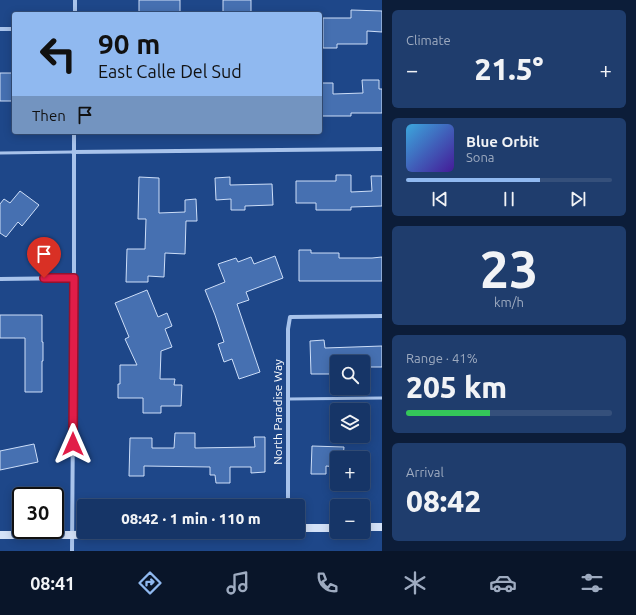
<!DOCTYPE html>
<html lang="en">
<head>
<meta charset="utf-8">
<style>
  body { margin:0; font-family:Ubuntu,sans-serif; background:#1f3d6d; color:#f1f3f6; height:100vh; display:flex; flex-direction:column; font-size:15px; white-space:nowrap }
  * { box-sizing:border-box; margin:0 }
  p { font-size:13px; color:#9eabc0 }
  .icon { flex:none; width:22px; height:22px; fill:none; stroke:currentColor; stroke-width:2; stroke-linecap:round; stroke-linejoin:round }
  .map { position:relative; flex:1; overflow:hidden }
  .drawer { display:flex; flex-direction:column; gap:10px; padding:10px; background:#0c1d39; width:254px }
  .drawer>* { flex:none }
  .guide { position:absolute; left:12px; top:12px; width:310px; height:122px; border-radius:4px; box-shadow:0 2px 10px #0003,0 0 0 1px #35507b; background:#90b9f0; color:#111; overflow:hidden }
  .controls { position:absolute; left:330px; top:355px; display:grid; gap:8px }
  .controls a { display:grid; place-items:center; width:40px; height:40px; border-radius:4px; background:#163567; box-shadow:0 2px 10px #0003,0 0 0 1px #35507b; font-size:20px }
  .speed { position:absolute; left:12px; top:487px; display:flex; gap:8px; font-size:20px; font-weight:700; text-align:center }
  .speed>* { display:grid; place-content:center; width:52px; height:52px; border-radius:50%; background:#163567; box-shadow:0 2px 10px #0003,0 0 0 1px #35507b; line-height:1 }
  .speed .limit { border:2px solid #111; border-radius:6px; background:#fff; color:#111 }
  .pin { position:absolute; display:grid; place-items:center; width:34px; height:34px; color:#fff; margin:-41px -17px; border-radius:50% 50% 50% 0; rotate:-45deg; box-shadow:0 0 4px #0007 }
  .pin .icon { rotate:45deg }
  .me { position:absolute; width:44px; margin:-22px; rotate:0deg; stroke-linejoin:round; filter:drop-shadow(0 0 3px #0008) }
  .turn { display:flex; align-items:center; gap:14px; height:84px; padding:0 20px; font-size:18px }
  .turn .icon { width:52px; height:52px; stroke-width:2.5 }
  .turn b { display:block; font-size:28px; line-height:34px }
  .then { display:flex; align-items:center; height:38px; padding:0 20px; background:#0003; gap:8px; font-size:15px }
  .big { font-size:30px; font-weight:800; line-height:1.1 }
  .drawer .tile { flex:1; display:flex; flex-direction:column; justify-content:center; gap:6px; min-width:0; padding:0 14px; border-radius:6px; background:#1f3d6d }
  .drawer .dial { align-items:center; gap:0 }
  .dial b { font-size:52px; line-height:1 }
  .song { display:flex; align-items:center; gap:12px }
  .cover { width:48px; height:48px; border-radius:6px; background:linear-gradient(135deg,hsl(200 70% 55%),hsl(260 70% 35%)) }
  .played { height:4px; border-radius:2px; background:linear-gradient(90deg,#90b9f0 65%,#35507b 65%) }
  .keys { display:flex; justify-content:space-around; direction:ltr }
  .heat { display:flex; justify-content:space-between; align-items:center; font-size:22px; direction:ltr }
  .charge { height:6px; border-radius:3px; background:linear-gradient(90deg,#34c759 41%,#35507b 0) }
  .trip { position:absolute; left:77px; top:499px; width:228px; height:40px; border-radius:4px; background:#163567; box-shadow:0 2px 10px #0003,0 0 0 1px #35507b; font-weight:800; line-height:40px; text-align:center }
  .dock { display:flex; height:64px; justify-content:space-around; align-items:center; background:#091529; color:#9eabc0 }
  .dock .icon { width:28px; height:28px }
  .dock .on { color:#90b9f0 }
  .dock b { font-size:18px; color:#f1f3f6 }
  main { display:flex; flex:1; min-height:0 }
  .map>svg:first-child { display:block }
  .building { fill:#4670b1; stroke:#cddef8 }
  .lines { fill:none; stroke-linecap:round; stroke-linejoin:round }
  .lane { stroke:#a8c3eb; stroke-width:3 }
  .street { stroke:#a8c3eb; stroke-width:4 }
  .secondary { stroke:#d4e2f8; stroke-width:8 }
  .route-casing { stroke:#92132f; stroke-width:10 }
  .route { stroke:#e11d48; stroke-width:7 }
  .labels { text-anchor:middle; stroke-width:4; stroke-linejoin:round; paint-order:stroke }
  .street-label { font-size:12px; fill:#fff; stroke:#1e4789 }
</style>
</head>
<body>
<main>
<div class="map">
<svg width="382" height="551" viewBox="0 0 382 551">
  <rect width="100%" height="100%" fill="#1e4789"/>
  <path class="building" d="M139 0H180V14H139Z
    M223 0H251V14H223Z
    M351 10 382 11V32L367 31V44H337V48H323V18H351Z
    M0 73H14V101H0Z
    M362 80H379V89H382V113H351V116H320V83H333V94L363 93Z
    M336 175H351V192L372 191 371 176H382V206L351 207V210H316V203H296V181H336Z
    M139 177 159 178V213L185 212V200L196 199 197 221H186L185 254 165 253 164 277 148 276V282H126L127 249H145L146 219H138Z
    M230 177V185L272 184 273 205 245 206V210H231V199L216 200 215 178Z
    M20 191 39 205 22 226 18 222 6 237 0 233V204L4 199 10 203Z
    M299 250H311V253H339V258H372L382 257V281H299Z
    M275 256 283 278 246 292 249 300 237 304 260 372 239 379 232 359 224 362 218 344 224 342 215 315 205 290 225 282 218 264 236 258 238 262 251 257 254 264Z
    M147 290 158 317 167 313 172 326 165 329 172 347 161 351 160 379H175L174 385H182L181 406H161V413H143V398H118V384H120V365H137L125 339 129 337 115 303Z
    M0 315H42V342H43V361H42V392H25V338H0Z
    M324 340 325 348 382 346V367H363V362H337V369H333V374H311L310 341Z
    M175 433H195V448L255 447 254 437H265V472L251 473V467H230V483H216L215 475H210V467L144 466V476H129L130 438H152V448H174Z
    M34 444 38 462 0 470V451Z
    M312 446 344 447 343 458H337V467L326 466V474H311Z"/>
  <g class="lines">
    <path class="lane" d="M0 153 73 152
      M288 399 382 398"/>
    <path class="street" d="M75 14V0
      M0 29H14
      M73 152 382 149
      M0 279 74 278
      M288 506V329L290 317 382 316
      M72 551 74 278V132"/>
    <path class="secondary" d="M363 527H382
      M298 528H337
      M0 535H72L167 532"/>
  </g>
  <g class="lines">
    <defs>
      <path id="route" d="M44 278H74L73 444"/>
    </defs>
    <use href="#route" class="route-casing"/>
    <use href="#route" class="route"/>
  </g>
  <g class="labels">
    <g class="street-label">
      <text transform="translate(278 412) rotate(-90)" y="4">North Paradise Way</text>
    </g>
  </g>
</svg>
<div class="controls">
<a><svg class="icon" aria-label="search" viewBox="0 0 24 24"><circle cx="10" cy="10" r="6"/><path d="M15 15l6 6"/></svg></a>
<a><svg class="icon" aria-label="layers" viewBox="0 0 24 24"><path d="M12 4l9 5-9 5-9-5zM3 14l9 5 9-5"/></svg></a>
<a>+</a>
<a>−</a>
</div>
<div class="speed"><div class="limit">30</div></div>
<div class="pin" style="left:44px;top:278px;background:#d93025"><svg class="icon" aria-label="arrive" viewBox="0 0 24 24"><path d="M6 21V4h12l-3 4 3 4H6"/></svg></div>
<svg class="me" style="left:73px;top:444px" viewBox="-20 -20 40 40"><path d="M0-17L14 15 0 8-14 15z" fill="#e11d48" stroke="#fff" stroke-width="4"/></svg>
<div class="trip">08:42 · 1 min · 110 m</div>
<div class="guide">
<div class="turn"><svg class="icon" aria-label="left" viewBox="0 0 24 24"><path d="M17 20v-9H6M10 6l-5 5 5 5"/></svg><div><b>90 m</b>East Calle Del Sud</div></div>
<div class="then">Then<svg class="icon" aria-label="arrive" viewBox="0 0 24 24"><path d="M6 21V4h12l-3 4 3 4H6"/></svg></div>
</div>
</div>
<section class="drawer">
<div class="tile"><p>Climate</p>
<div class="heat"><a>−</a><b class="big">21.5°</b><a>+</a></div>
</div>
<div class="tile">
<div class="song"><i class="cover"></i><div><b>Blue Orbit</b><p>Sona</p></div></div>
<div class="played"></div>
<div class="keys"><svg class="icon" aria-label="previous" viewBox="0 0 24 24"><path d="M18 5L8 12l10 7zM5 5v14"/></svg><svg class="icon" aria-label="pause" viewBox="0 0 24 24"><path d="M8 5v14M16 5v14"/></svg><svg class="icon" aria-label="next" viewBox="0 0 24 24"><path d="M6 5l10 7-10 7zM19 5v14"/></svg></div>
</div>
<div class="tile dial"><b>23</b><p>km/h</p></div>
<div class="tile"><p>Range · 41%</p><b class="big">205 km</b><div class="charge"></div></div>
<div class="tile"><p>Arrival</p><b class="big">08:42</b></div>
</section>
</main>
<nav class="dock">
<b>08:41</b>
<svg class="icon on" aria-label="directions" viewBox="0 0 24 24"><path d="M12 3l9 9-9 9-9-9zM9 14v-3h6M13 9l2 2-2 2"/></svg>
<svg class="icon" aria-label="music" viewBox="0 0 24 24"><path d="M9 18V5l10-2v13"/><circle cx="6" cy="18" r="3"/><circle cx="16" cy="16" r="3"/></svg>
<svg class="icon" aria-label="phone" viewBox="0 0 24 24"><path d="M5 4h4l2 5-3 2q2 4 5 5l2-3 5 2v4C11 20 4 13 5 4z"/></svg>
<svg class="icon" aria-label="climate" viewBox="0 0 24 24"><path d="M12 3v18M4 7l16 10M4 17L20 7"/></svg>
<svg class="icon" aria-label="car" viewBox="0 0 24 24"><path d="M5 17H2v-5l4-1 3-4h7l3 4 3 1v5h-3M9 17h6M6 11h13"/><circle cx="7" cy="17" r="2"/><circle cx="17" cy="17" r="2"/></svg>
<svg class="icon" aria-label="filters" viewBox="0 0 24 24"><path d="M4 7h16M4 17h16"/><circle cx="9" cy="7" r="2"/><circle cx="15" cy="17" r="2"/></svg>
</nav>
</body>
</html>
